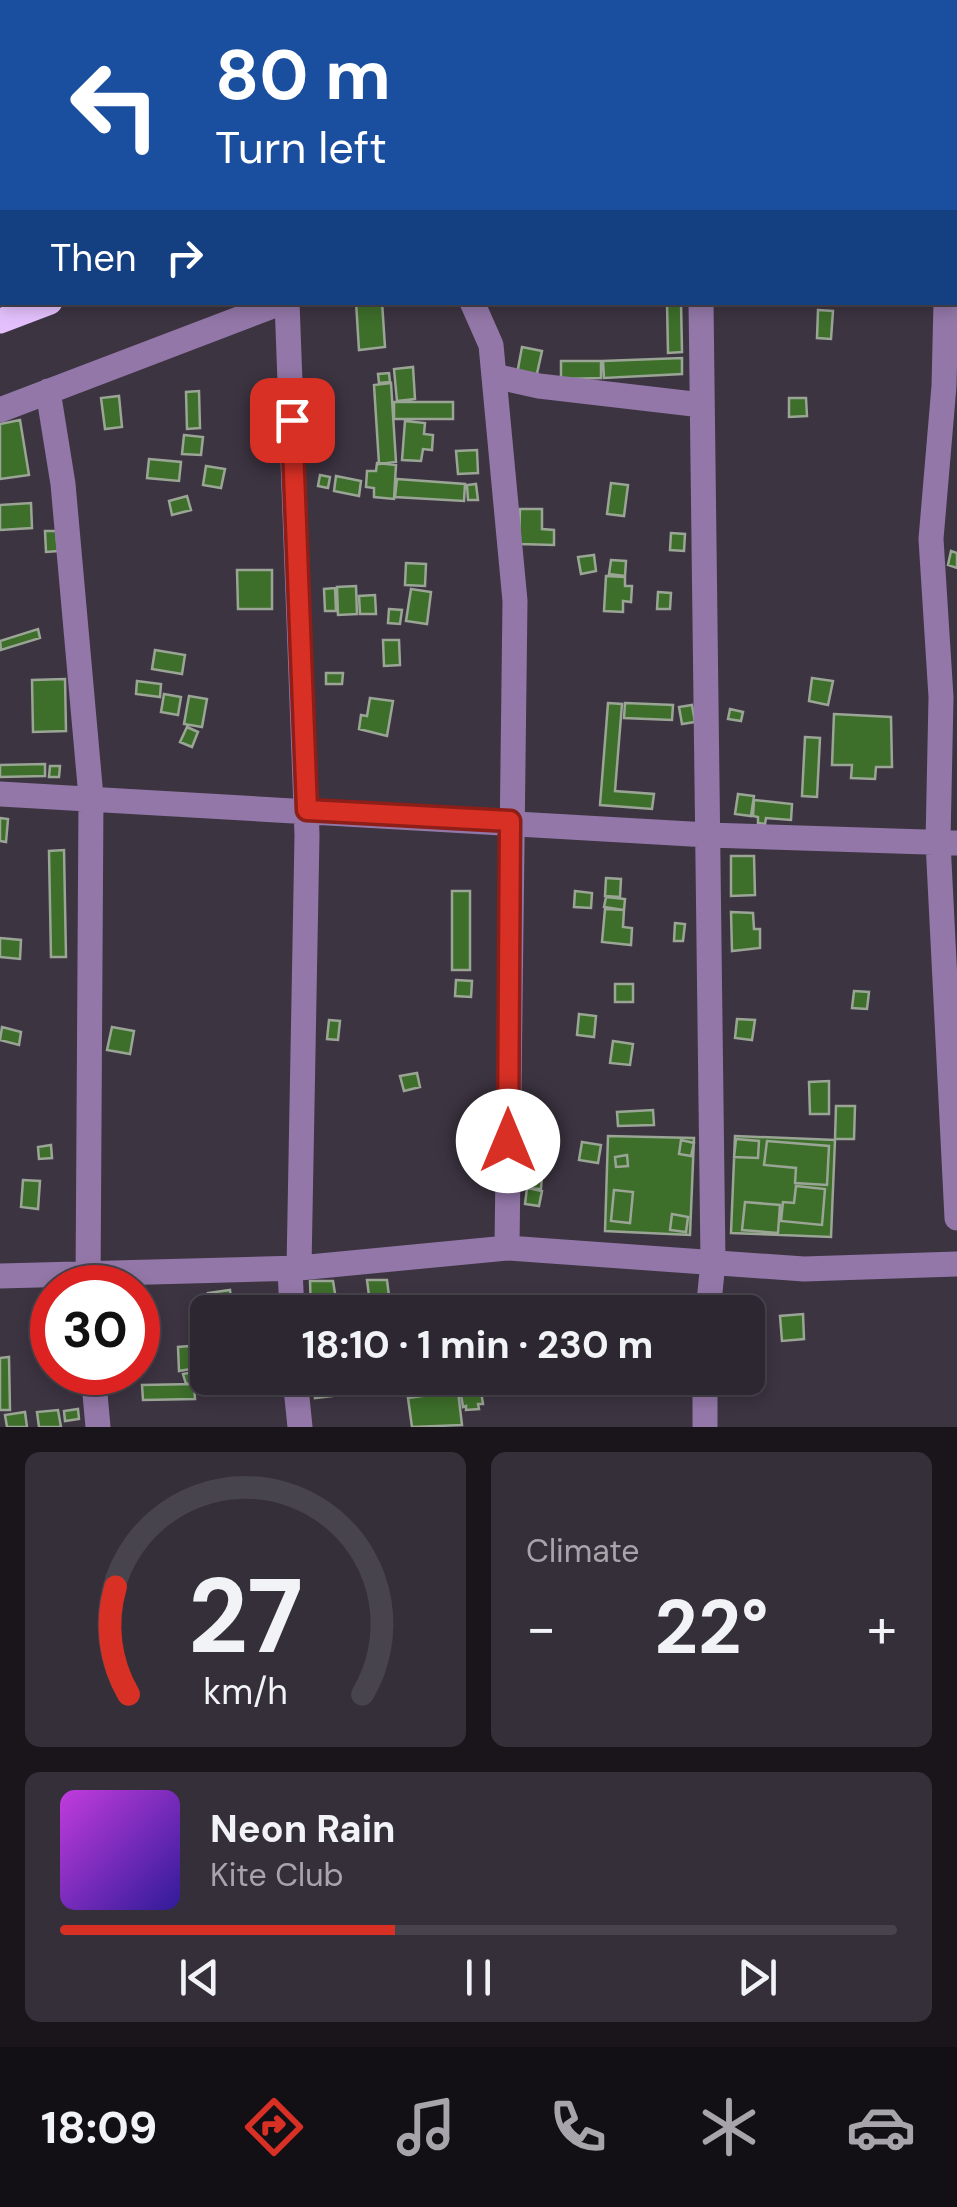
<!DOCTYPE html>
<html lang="en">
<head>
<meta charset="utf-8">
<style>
  body { margin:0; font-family:"DM Sans",sans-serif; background:#352f39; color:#f1f3f6; height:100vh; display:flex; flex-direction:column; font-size:38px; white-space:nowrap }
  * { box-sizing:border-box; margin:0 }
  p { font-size:32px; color:#a7a5ab }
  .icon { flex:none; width:55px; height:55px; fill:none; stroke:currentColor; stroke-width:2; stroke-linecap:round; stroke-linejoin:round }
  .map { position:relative; height:1427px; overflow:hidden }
  .drawer { display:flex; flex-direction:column; gap:25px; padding:25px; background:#19151b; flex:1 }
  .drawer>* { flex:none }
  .banner { position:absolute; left:0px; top:0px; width:958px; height:305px; box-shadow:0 5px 15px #0003,0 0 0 2px #48444d; background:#1a4fa0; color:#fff; overflow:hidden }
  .speed { position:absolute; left:30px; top:1265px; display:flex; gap:20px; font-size:50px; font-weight:700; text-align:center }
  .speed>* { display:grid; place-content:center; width:130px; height:130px; border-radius:50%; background:#2d2731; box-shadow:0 5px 15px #0003,0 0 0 2px #48444d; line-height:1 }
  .speed .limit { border:15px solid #d22; background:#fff; color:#111 }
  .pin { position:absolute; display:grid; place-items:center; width:85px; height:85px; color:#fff; margin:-42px; border-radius:20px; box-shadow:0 5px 15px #0006 }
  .me { position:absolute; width:110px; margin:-55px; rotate:0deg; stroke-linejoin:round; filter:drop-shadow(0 0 8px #0008) }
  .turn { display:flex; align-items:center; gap:35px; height:210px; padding:0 50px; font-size:45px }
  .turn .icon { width:130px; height:130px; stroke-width:2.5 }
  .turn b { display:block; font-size:70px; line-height:85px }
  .then { display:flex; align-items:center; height:95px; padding:0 50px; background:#0003; gap:20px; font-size:38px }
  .big { font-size:75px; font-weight:700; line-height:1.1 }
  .drawer .tile { flex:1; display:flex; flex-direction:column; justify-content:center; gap:15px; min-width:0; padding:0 35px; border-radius:15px; background:#352f39 }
  .drawer .dial { align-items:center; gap:0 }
  .dial svg { height:260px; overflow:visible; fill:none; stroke:#48444d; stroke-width:7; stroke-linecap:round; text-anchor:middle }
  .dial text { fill:#f1f3f6; stroke:none }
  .song { display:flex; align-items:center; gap:30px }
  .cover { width:120px; height:120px; border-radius:15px; background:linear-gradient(135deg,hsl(290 70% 55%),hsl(250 70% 35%)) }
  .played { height:10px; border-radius:5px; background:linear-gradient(90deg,#d93025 40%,#48444d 40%) }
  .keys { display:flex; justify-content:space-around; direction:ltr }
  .heat { display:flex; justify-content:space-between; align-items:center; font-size:55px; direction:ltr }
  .drawer .tiles { flex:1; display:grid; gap:25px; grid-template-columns:1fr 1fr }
  .tile:last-child { grid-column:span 2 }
  .trip { position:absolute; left:190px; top:1295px; width:575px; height:100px; border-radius:15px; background:#2d2731; box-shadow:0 5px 15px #0003,0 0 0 2px #48444d; font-weight:700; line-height:100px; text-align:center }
  .tabs { display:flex; height:160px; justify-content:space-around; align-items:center; background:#121014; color:#a7a5ab }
  .tabs .icon { width:70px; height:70px }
  .tabs .selected { color:#d93025 }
  .tabs b { font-size:45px; color:#f1f3f6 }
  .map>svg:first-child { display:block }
  .building { fill:#3d6e2a; stroke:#9aa596; stroke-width:2.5 }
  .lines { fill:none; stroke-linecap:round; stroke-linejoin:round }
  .minor { stroke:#9377a8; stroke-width:25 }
  .major { stroke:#e4c1fd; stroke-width:25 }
  .route-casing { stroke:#8d1f18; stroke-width:25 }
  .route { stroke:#d93025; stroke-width:18 }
</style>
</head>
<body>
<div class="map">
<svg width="957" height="1427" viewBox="0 0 957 1427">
  <rect width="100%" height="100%" fill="#3c3441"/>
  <path class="building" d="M0 84H2V123H0Z
    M2 157V213H1L0 158Z
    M356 302H382L385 347 359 350Z
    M667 302H681L682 352 668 353Z
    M818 310 833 311 831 339 817 338Z
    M522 347 542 351 536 378 517 374Z
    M682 358V374L604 378 603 361Z
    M561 361H601V378L561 379Z
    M413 367 415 399 397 401 394 369Z
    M389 373 390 382 379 383 378 374Z
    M391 383 396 462 379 464 374 385Z
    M199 391 200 428 187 429 186 392Z
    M119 396 122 427 105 429 101 398Z
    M789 398H806L807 416 789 417Z
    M394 402H453V419H394Z
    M20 420 29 475 0 479V424Z
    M405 421 425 423 424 434 433 435 432 450 423 449 421 461 402 460Z
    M184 435 203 437 201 455 182 454Z
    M477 450 478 473 458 474 456 451Z
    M149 459 181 462 179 481 147 478Z
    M377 463 396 465 394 499 374 497V488L366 487 367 471H376Z
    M206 466 225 469 221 488 203 485Z
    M320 475 330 477 328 488 318 486Z
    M336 476 361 481 359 496 334 491Z
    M397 479 465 484 464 501 395 497Z
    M611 483 628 485 624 516 607 514Z
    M476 484 478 500H468L467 485Z
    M187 496 191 510 172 515 169 501Z
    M31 503 32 528 0 530V505Z
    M520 509H542V529L554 530V545L519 544Z
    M45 531H56L58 551 46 552Z
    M671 533 685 534 684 551 670 550Z
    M951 551 957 553V568L948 565Z
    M594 555 596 571 581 574 578 557Z
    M611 560 626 561 625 576 609 574Z
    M406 563 426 564 425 586 405 585Z
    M237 570H272V609H238Z
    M606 576 625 577V586H632L631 602 623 601V612L604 611Z
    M356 586 357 614 338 615 337 587Z
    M335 588 336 611H325L324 589Z
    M411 589 431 592 427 624 406 621Z
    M658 592 671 593 670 609H657Z
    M375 595 376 614H360L359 596Z
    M389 609 402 610 400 624 388 623Z
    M38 629 40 638 1 650 0 641Z
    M383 640H399L400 665 384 666Z
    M155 650 185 655 182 674 152 669Z
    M326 673H343L342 684H326Z
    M812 678 833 681 828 705 809 701Z
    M65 679 66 731 33 732 32 680Z
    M137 681 161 684 160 697 136 694Z
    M164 694 181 697 178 715 161 712Z
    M189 696 207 699 202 727 184 724Z
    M370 698 393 701 387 736 359 729 361 715 367 716Z
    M608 703 622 704 615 791 654 794 652 809 600 805Z
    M625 703 673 705 672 720 624 718Z
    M692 705 695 722 682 724 679 707Z
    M730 709 743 712 741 721 728 719Z
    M834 714 891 717 892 767H876L875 779 851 778 852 765H832Z
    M187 727 198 732 192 747 180 742Z
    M805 737 820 738 817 797 802 796Z
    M45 764V776L0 777V765Z
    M50 766H60L59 777H49Z
    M738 794 754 796 751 816 735 814Z
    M754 800 792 804 791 820 766 818 765 824 758 823V817L753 816Z
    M0 818 8 819 6 842 0 841Z
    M64 850 66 957H51L49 851Z
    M731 856H754L755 895 731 896Z
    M606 878 621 879 620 897 605 896Z
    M452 891H470V970H452Z
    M575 891 592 893 591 908 574 907Z
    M606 897 625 899 624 910 604 907Z
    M605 909 624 910 623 927 632 928 631 945 602 942Z
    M731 912 753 913 754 929H760V948L732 951Z
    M675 923 685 924 683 941H674Z
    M0 938 21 940 20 959 0 957Z
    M456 980 472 981 471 997 455 996Z
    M615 984H633V1002H615Z
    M854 991 869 992 867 1009 852 1008Z
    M579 1014 596 1016 594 1037 577 1035Z
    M737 1019 755 1020 752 1040 735 1038Z
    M329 1020 340 1021 338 1040 327 1039Z
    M2 1027 21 1032 19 1045 0 1040Z
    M112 1027 134 1031 130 1054 107 1050Z
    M613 1041 633 1044 630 1065 610 1063Z
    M417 1073 420 1087 404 1091 400 1076Z
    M829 1081V1114H810L809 1082Z
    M836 1106H855L854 1139H835Z
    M653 1110 654 1125 618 1126 617 1112Z
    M608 1136 694 1138 690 1235 605 1231Z
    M735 1136 835 1140 831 1237 731 1233Z
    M736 1139 759 1141 758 1158 734 1157Z
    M681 1140 694 1143 691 1156 679 1154Z
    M767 1141 829 1146 827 1185 795 1183 796 1168 764 1165Z
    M582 1142 601 1145 598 1163 579 1160Z
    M51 1145 52 1158 39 1159 38 1147Z
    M627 1155 628 1166 616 1167 615 1157Z
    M526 1174 542 1175 541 1189 525 1188Z
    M23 1180 40 1181 38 1209 21 1207Z
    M796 1186 825 1189 822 1225 781 1221 783 1202 794 1203Z
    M527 1188 542 1191 539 1206 525 1204Z
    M614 1190 633 1192 630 1223 611 1221Z
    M745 1202 780 1205 778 1233 742 1230Z
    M672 1214 688 1217 686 1232 670 1230Z
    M367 1280H387L391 1312H371Z
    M310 1281H333L338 1312H311Z
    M230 1290 232 1308 211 1311 208 1293Z
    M803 1314 804 1339 782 1341 780 1316Z
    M208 1325V1348L195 1349 193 1326Z
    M189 1346 191 1369 179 1371 178 1347Z
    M9 1357 10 1410H0V1358Z
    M194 1372 195 1382 186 1384 183 1374Z
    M314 1378H398L399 1388 315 1398Z
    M479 1379 483 1404H478L479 1409 466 1410V1406L463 1407 459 1382Z
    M194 1384 195 1399 143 1400 142 1385Z
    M458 1391 462 1425 412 1427 408 1398Z
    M78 1409 79 1419 65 1421 64 1411Z
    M58 1410 61 1427H39L37 1412Z
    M25 1412 27 1427H7L5 1415Z"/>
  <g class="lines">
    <path class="minor" d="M90 2V0
      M212 2 213 0
      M284 2V0
      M516 2 520 0
      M951 2V0
      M287 302 307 835 299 1268
      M472 302 491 345 515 601 507 1248
      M701 302 713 1262 708 1312
      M946 302 944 386 931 539 941 697 938 842 957 1218
      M494 376 539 386 702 405
      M48 391 63 484 91 797 88 1288
      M0 410 283 302
      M0 794 708 835 957 843
      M290 1269 292 1312
      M0 1276 299 1268 507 1248 804 1269 957 1264
      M93 1372 98 1427
      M295 1378 300 1427
      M705 1427V1378"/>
    <path class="major" d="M860 2 867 0
      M0 321 50 302"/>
  </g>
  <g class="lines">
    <defs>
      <path id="route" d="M292 420 307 810 510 821 508 1141"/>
    </defs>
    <use href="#route" class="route-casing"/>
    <use href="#route" class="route"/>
  </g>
</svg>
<div class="speed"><div class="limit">30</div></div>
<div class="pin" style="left:292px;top:420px;background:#d93025"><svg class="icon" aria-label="arrive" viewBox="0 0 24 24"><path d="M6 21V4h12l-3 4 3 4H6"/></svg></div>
<svg class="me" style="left:508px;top:1141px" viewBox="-20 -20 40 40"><circle r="19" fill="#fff"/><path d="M0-13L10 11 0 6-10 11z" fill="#d93025"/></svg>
<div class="trip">18:10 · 1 min · 230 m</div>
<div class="banner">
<div class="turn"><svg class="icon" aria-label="left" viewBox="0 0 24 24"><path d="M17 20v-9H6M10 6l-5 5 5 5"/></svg><div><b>80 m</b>Turn left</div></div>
<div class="then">Then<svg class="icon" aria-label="right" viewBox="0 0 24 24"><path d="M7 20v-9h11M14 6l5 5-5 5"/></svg></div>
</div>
</div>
<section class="drawer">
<div class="tiles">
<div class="tile dial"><svg viewBox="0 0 100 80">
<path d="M14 69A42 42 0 1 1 86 69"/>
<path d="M14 69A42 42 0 0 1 10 36" stroke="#d93025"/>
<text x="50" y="56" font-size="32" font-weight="700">27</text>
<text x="50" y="72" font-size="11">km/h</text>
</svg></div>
<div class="tile"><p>Climate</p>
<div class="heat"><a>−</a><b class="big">22°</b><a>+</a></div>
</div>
<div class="tile">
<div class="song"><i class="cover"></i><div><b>Neon Rain</b><p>Kite Club</p></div></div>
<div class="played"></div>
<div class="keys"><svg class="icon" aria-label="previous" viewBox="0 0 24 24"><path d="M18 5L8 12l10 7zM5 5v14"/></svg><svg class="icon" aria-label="pause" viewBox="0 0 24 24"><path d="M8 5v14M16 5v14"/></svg><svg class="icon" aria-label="next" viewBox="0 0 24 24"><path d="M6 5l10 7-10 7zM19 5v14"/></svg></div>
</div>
</div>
</section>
<nav class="tabs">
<b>18:09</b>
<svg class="icon selected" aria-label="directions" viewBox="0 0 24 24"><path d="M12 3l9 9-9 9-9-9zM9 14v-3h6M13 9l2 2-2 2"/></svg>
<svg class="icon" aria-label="music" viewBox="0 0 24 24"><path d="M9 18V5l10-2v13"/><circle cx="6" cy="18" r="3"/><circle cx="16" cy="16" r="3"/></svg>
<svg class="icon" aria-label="phone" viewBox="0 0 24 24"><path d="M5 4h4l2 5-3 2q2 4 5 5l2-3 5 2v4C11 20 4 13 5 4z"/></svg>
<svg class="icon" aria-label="climate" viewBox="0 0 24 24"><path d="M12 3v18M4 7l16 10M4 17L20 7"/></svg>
<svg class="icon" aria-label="car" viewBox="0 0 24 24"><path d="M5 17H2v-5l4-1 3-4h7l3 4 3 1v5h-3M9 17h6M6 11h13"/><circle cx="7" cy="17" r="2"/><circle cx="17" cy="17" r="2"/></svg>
</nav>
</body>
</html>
